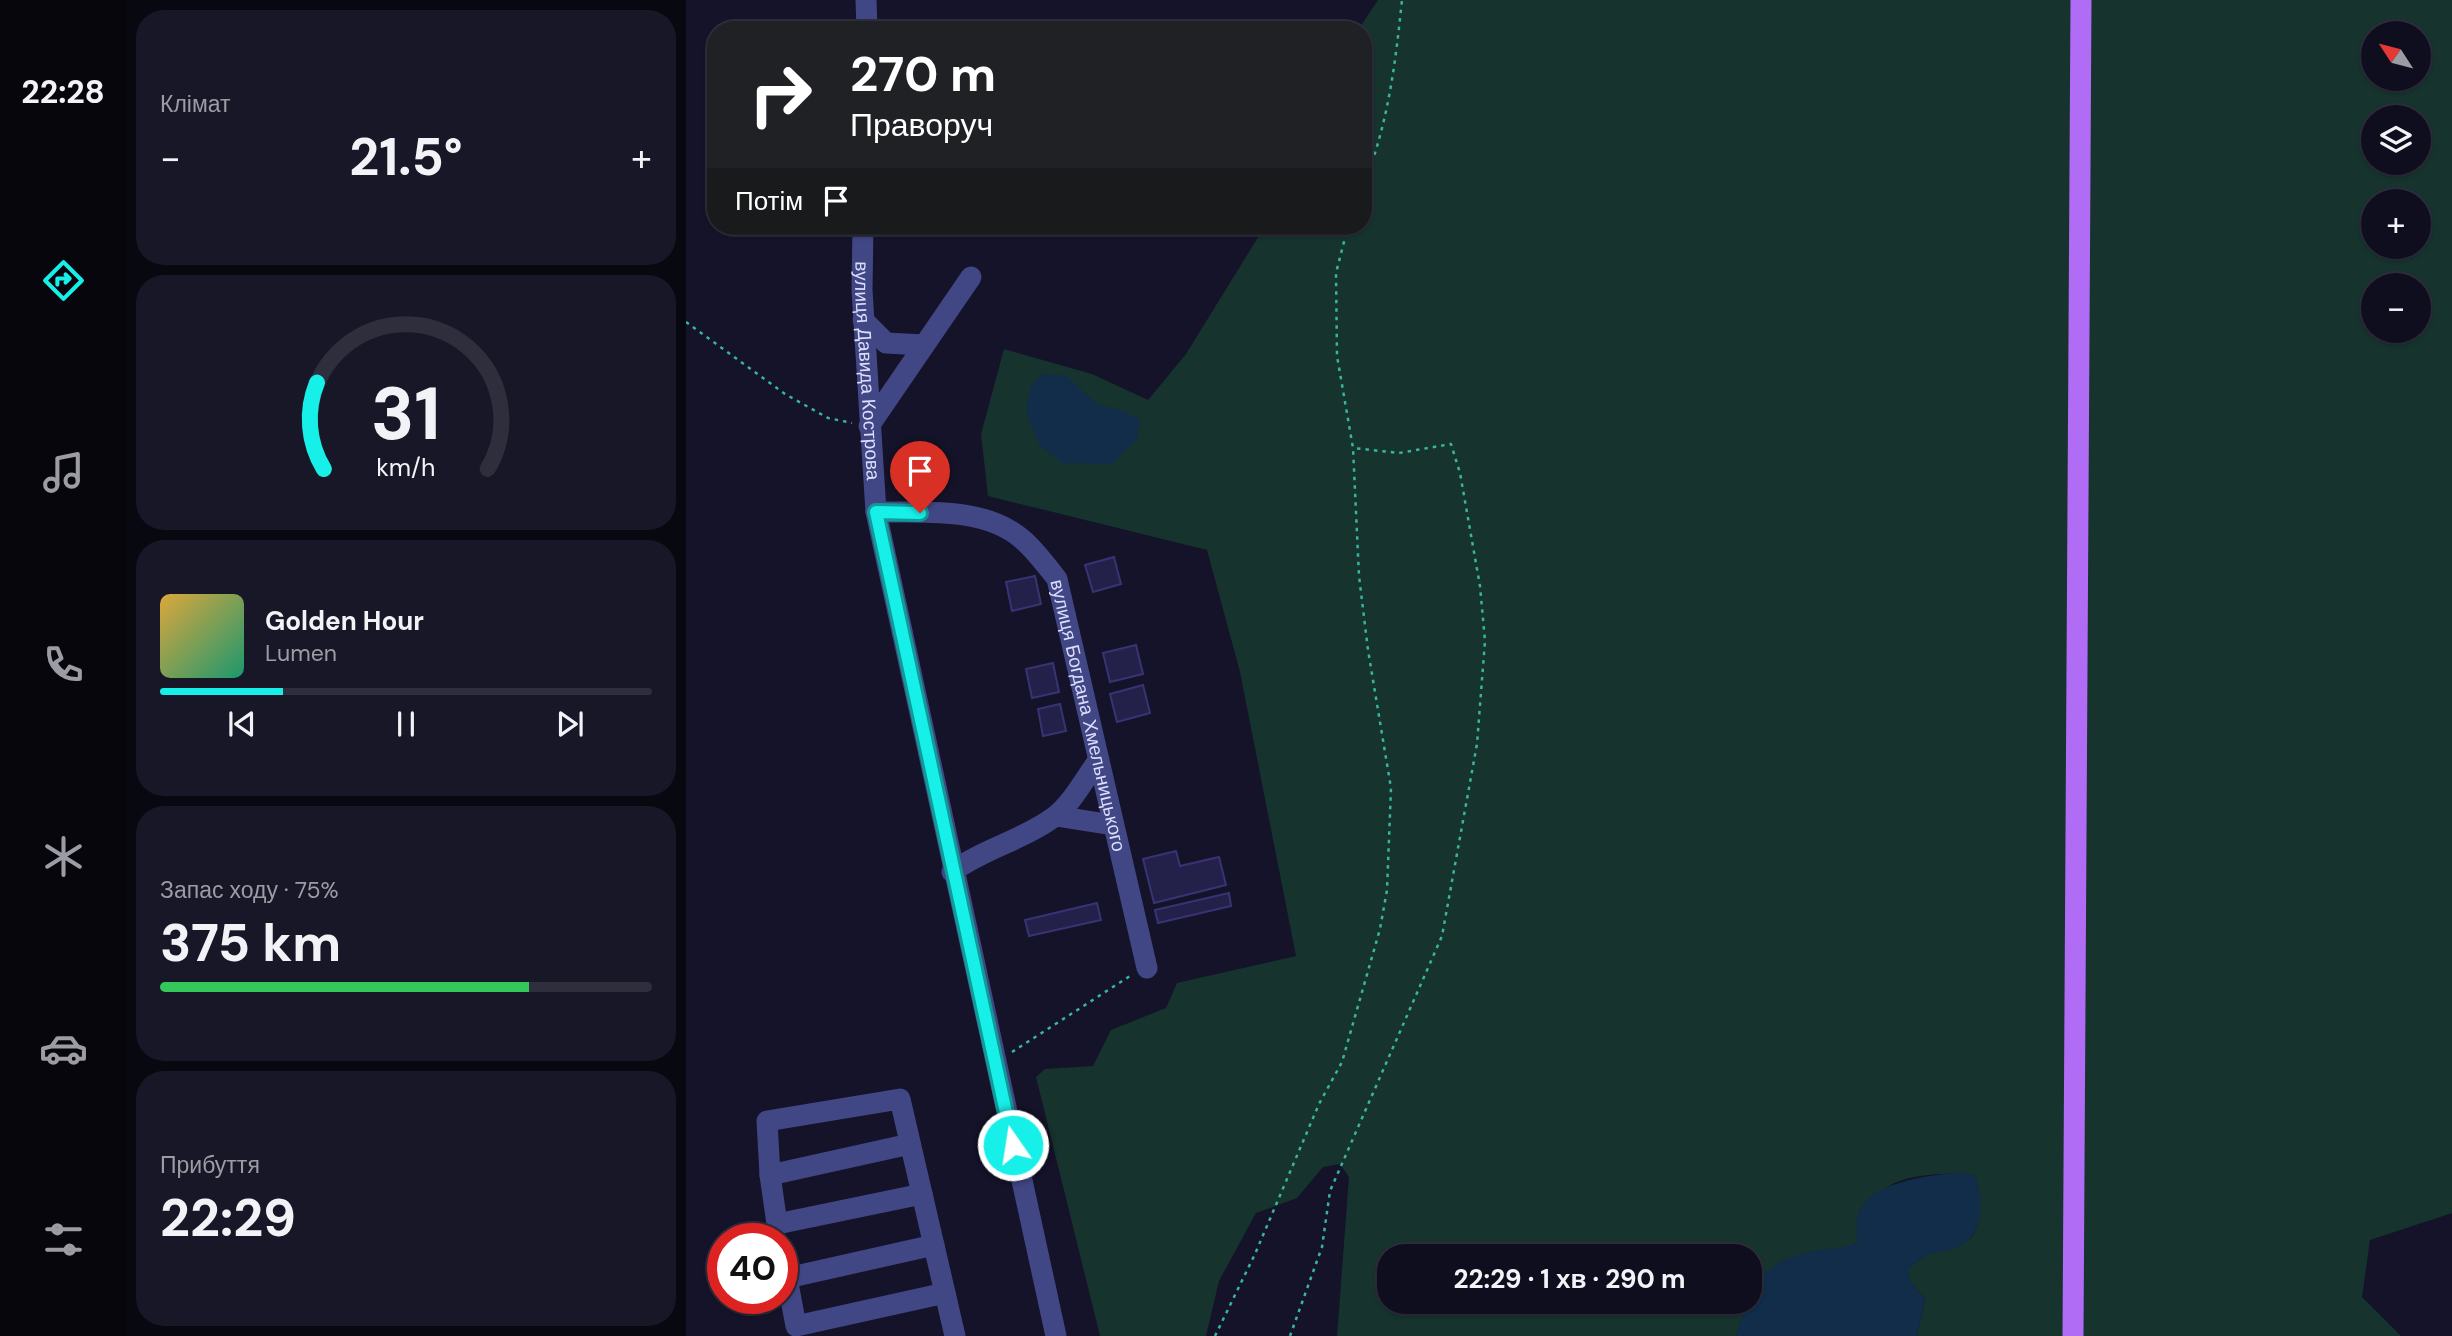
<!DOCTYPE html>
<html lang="uk">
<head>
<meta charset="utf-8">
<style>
  body { margin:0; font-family:"DM Sans",sans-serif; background:#181728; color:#f1f3f6; height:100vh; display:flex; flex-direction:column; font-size:26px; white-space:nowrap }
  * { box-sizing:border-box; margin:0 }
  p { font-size:23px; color:#9b9ca4 }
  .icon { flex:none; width:38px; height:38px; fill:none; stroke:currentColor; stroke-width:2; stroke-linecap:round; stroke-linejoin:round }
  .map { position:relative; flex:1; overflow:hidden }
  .side { display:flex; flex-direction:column; gap:10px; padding:10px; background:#080811; width:560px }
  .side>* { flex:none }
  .top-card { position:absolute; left:21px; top:21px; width:665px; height:214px; border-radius:28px; box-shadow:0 2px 5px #0004,0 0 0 2px #2f2e3d; background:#202124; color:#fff; overflow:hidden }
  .needle { width:46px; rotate:306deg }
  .fabs { position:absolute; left:1675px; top:21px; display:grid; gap:14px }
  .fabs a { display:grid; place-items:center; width:70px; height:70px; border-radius:50%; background:#0f0e1f; box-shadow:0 2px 5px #0004,0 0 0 2px #2f2e3d; font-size:35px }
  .speed { position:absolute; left:21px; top:1223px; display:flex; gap:14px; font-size:35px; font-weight:700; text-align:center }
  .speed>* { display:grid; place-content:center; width:91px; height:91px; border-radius:50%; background:#0f0e1f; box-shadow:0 2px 5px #0004,0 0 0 2px #2f2e3d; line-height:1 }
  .speed .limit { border:10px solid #d22; background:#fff; color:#111 }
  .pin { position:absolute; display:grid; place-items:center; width:60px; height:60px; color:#fff; margin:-72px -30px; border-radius:50% 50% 50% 0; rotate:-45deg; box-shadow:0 0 7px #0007 }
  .pin .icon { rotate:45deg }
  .me { position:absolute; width:77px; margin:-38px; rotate:347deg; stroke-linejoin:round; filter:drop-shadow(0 0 5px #0008) }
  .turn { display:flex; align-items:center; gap:24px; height:147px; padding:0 28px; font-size:32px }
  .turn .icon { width:91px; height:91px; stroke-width:2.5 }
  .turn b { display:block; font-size:49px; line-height:60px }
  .then { display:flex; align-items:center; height:66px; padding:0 28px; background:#0003; gap:14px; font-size:26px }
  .big { font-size:52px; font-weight:700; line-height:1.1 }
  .side .tile { flex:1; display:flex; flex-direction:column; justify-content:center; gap:10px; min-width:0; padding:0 24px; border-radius:28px; background:#181728 }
  .side .dial { align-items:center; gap:0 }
  .dial svg { height:182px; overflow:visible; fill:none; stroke:#2f2e3d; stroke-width:7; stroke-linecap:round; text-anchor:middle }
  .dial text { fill:#f1f3f6; stroke:none }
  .song { display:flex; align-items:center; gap:21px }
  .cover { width:84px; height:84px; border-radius:10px; background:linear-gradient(135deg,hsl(40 70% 55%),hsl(160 70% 35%)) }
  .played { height:7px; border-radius:4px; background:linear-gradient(90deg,#17efe9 25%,#2f2e3d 25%) }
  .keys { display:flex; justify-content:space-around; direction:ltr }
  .heat { display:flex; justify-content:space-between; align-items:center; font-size:38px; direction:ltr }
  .charge { height:10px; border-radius:5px; background:linear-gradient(90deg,#34c759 75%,#2f2e3d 0) }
  .trip { position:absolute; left:691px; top:1244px; width:385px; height:70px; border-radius:28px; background:#0f0e1f; box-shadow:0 2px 5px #0004,0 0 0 2px #2f2e3d; font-weight:700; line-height:70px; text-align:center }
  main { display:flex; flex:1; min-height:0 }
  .tabs { display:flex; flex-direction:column; width:126px; justify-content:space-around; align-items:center; background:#06060c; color:#9b9ca4 }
  .tabs .icon { width:49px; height:49px }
  .tabs .on { color:#17efe9 }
  .tabs b { font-size:32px; color:#f1f3f6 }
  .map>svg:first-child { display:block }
  .green { fill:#16332e; fill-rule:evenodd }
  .water { fill:#112d4a }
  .building { fill:#232049; stroke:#383474; stroke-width:2 }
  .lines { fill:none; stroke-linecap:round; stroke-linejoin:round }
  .path { stroke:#39b59d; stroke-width:2.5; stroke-dasharray:3.5 5; stroke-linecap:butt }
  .minor { stroke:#414785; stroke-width:21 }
  .major { stroke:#b06cf5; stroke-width:21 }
  .route-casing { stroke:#0f9b97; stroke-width:18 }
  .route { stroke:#17efe9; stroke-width:12 }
  .labels { text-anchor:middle; stroke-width:7; stroke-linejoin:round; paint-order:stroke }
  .street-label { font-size:19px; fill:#dddefd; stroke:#141329 }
</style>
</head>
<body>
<main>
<nav class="tabs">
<b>22:28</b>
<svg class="icon on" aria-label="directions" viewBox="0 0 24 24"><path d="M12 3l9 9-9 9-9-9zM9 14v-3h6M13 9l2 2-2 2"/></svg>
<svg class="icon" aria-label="music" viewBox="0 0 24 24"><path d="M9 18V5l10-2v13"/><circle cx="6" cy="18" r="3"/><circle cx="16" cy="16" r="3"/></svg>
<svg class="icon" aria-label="phone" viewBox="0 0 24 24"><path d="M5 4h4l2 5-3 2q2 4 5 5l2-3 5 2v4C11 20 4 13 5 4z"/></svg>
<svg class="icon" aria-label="climate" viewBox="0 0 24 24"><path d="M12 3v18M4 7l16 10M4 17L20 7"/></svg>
<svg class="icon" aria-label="car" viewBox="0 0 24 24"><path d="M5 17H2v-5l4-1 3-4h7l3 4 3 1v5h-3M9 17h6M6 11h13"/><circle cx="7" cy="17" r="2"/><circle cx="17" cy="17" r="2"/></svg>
<svg class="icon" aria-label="filters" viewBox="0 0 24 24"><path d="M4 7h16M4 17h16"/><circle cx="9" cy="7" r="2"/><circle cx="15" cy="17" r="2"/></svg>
</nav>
<section class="side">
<div class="tile"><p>Клімат</p>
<div class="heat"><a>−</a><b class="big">21.5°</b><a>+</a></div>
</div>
<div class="tile dial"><svg viewBox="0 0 100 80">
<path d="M14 69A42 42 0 1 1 86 69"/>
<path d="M14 69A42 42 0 0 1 11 31" stroke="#17efe9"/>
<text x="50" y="56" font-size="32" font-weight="700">31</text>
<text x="50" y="72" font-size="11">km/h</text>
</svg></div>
<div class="tile">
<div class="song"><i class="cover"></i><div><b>Golden Hour</b><p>Lumen</p></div></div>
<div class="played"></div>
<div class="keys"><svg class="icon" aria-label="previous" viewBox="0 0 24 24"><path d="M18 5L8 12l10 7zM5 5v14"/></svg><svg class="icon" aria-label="pause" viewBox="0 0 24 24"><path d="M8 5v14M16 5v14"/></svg><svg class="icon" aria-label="next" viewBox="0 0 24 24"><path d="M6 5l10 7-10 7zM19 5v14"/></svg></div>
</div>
<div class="tile"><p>Запас ходу · 75%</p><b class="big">375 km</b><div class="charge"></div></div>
<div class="tile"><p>Прибуття</p><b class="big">22:29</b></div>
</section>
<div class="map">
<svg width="1766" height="1336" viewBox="0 0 1766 1336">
  <rect width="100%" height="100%" fill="#141329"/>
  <path class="green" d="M692 0H1766V1213L1684 1240 1676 1297 1715 1336H1231L1239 1299 1224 1281 1221 1269C1227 1265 1233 1259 1239 1256 1266 1242 1294 1252 1293 1208 1293 1196 1293 1187 1289 1176 1270 1171 1218 1174 1202 1187 1191 1195 1181 1208 1171 1218V1242L1160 1248 1124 1252 1072 1280 1064 1299V1256H704V1302H1063L1050 1336H651L663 1177 654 1164 637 1167 611 1198 570 1213 533 1281 520 1336H414L350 1077 359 1069 407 1066 425 1030 480 1008 491 983 610 956 554 672 521 550 302 496 295 434 318 349 406 374 462 400 500 354 579 226H677V30H672ZM1687 33H1732V79H1687ZM1687 117H1732V163H1687ZM1687 201H1732V247H1687ZM1687 285H1732V331H1687Z"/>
  <path class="water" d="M356 374 380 376 412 405 438 411 454 420 451 439 427 464 377 463 353 445 340 411 345 386Z
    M1277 1172 1289 1176C1297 1197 1299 1232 1276 1245 1265 1252 1250 1250 1239 1256 1233 1259 1227 1265 1222 1269L1224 1281 1239 1299 1231 1336H1050C1067 1291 1070 1264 1123 1252 1140 1248 1155 1251 1171 1242 1171 1235 1170 1226 1171 1219 1177 1181 1247 1175 1277 1172Z"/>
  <path class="building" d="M428 557 435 584 407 592 399 565Z
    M349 576 355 604 326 611 320 582Z
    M450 645 457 674 424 682 417 653Z
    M367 663 373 692 346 698 340 669Z
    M457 685 464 713 431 722 424 694Z
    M374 704 380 731 357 736 352 709Z
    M490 851 494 866 533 857 540 885 468 903 457 859Z
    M543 893 545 906 472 923 469 910Z
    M411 903 415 920 343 936 339 920Z"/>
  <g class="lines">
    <path class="path" d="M677 187C702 124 709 67 716 0
      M0 322 99 394 142 418 166 423
      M326 1052 444 976
      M529 1336 569 1254 633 1104 656 1062 694 929 701 890 705 788 682 650 673 576 667 448 651 356 650 273 662 226
      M604 1336 636 1247 644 1191 756 936 791 744 799 641 794 586 774 473 765 444 713 453 667 448"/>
    <g class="minor">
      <path d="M180 0 181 30"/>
      <path id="s1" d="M177 226 176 290 190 512 370 1336"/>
      <path d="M177 320 200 343 238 345"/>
      <path d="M183 426 285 277"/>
      <path id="s2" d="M190 512C236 513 298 506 336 539 349 550 360 565 371 579L461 968"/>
      <path d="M370 816 427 825"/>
      <path d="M266 872C297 849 335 841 368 817 385 805 399 778 412 761"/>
      <path d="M224 1144 84 1175 81 1121 214 1099 269 1336"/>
      <path d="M84 1175 91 1224 236 1194"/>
      <path d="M96 1254 101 1278 248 1245"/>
      <path d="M101 1278 110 1326 259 1293"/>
    </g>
    <path class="major" d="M1387 1336 1395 0"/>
  </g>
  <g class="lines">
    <defs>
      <path id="route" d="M234 513 190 512 327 1145"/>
    </defs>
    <use href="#route" class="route-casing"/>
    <use href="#route" class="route"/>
  </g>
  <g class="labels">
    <g class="street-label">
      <text dy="7" stroke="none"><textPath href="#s1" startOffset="145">вулиця Давида Кострова</textPath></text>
      <text dy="7" stroke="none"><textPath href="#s2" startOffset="345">вулиця Богдана Хмельницького</textPath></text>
    </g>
  </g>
</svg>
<div class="fabs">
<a><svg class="needle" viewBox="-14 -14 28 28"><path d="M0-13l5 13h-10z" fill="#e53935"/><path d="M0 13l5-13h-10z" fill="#9b9ca4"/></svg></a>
<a><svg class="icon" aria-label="layers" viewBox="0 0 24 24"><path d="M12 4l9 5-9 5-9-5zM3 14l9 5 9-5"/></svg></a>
<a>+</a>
<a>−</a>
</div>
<div class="speed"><div class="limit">40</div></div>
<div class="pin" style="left:234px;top:513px;background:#d93025"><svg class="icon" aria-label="arrive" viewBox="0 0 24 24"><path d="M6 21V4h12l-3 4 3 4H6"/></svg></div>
<svg class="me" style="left:327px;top:1145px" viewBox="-20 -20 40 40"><circle r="17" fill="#17efe9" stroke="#fff" stroke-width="3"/><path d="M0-11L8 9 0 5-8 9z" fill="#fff"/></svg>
<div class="trip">22:29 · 1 хв · 290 m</div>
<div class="top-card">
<div class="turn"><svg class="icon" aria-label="right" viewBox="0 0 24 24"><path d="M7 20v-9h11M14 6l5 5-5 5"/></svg><div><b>270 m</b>Праворуч</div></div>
<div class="then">Потім<svg class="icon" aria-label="arrive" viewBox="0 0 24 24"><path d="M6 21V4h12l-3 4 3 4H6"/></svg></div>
</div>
</div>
</main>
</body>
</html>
